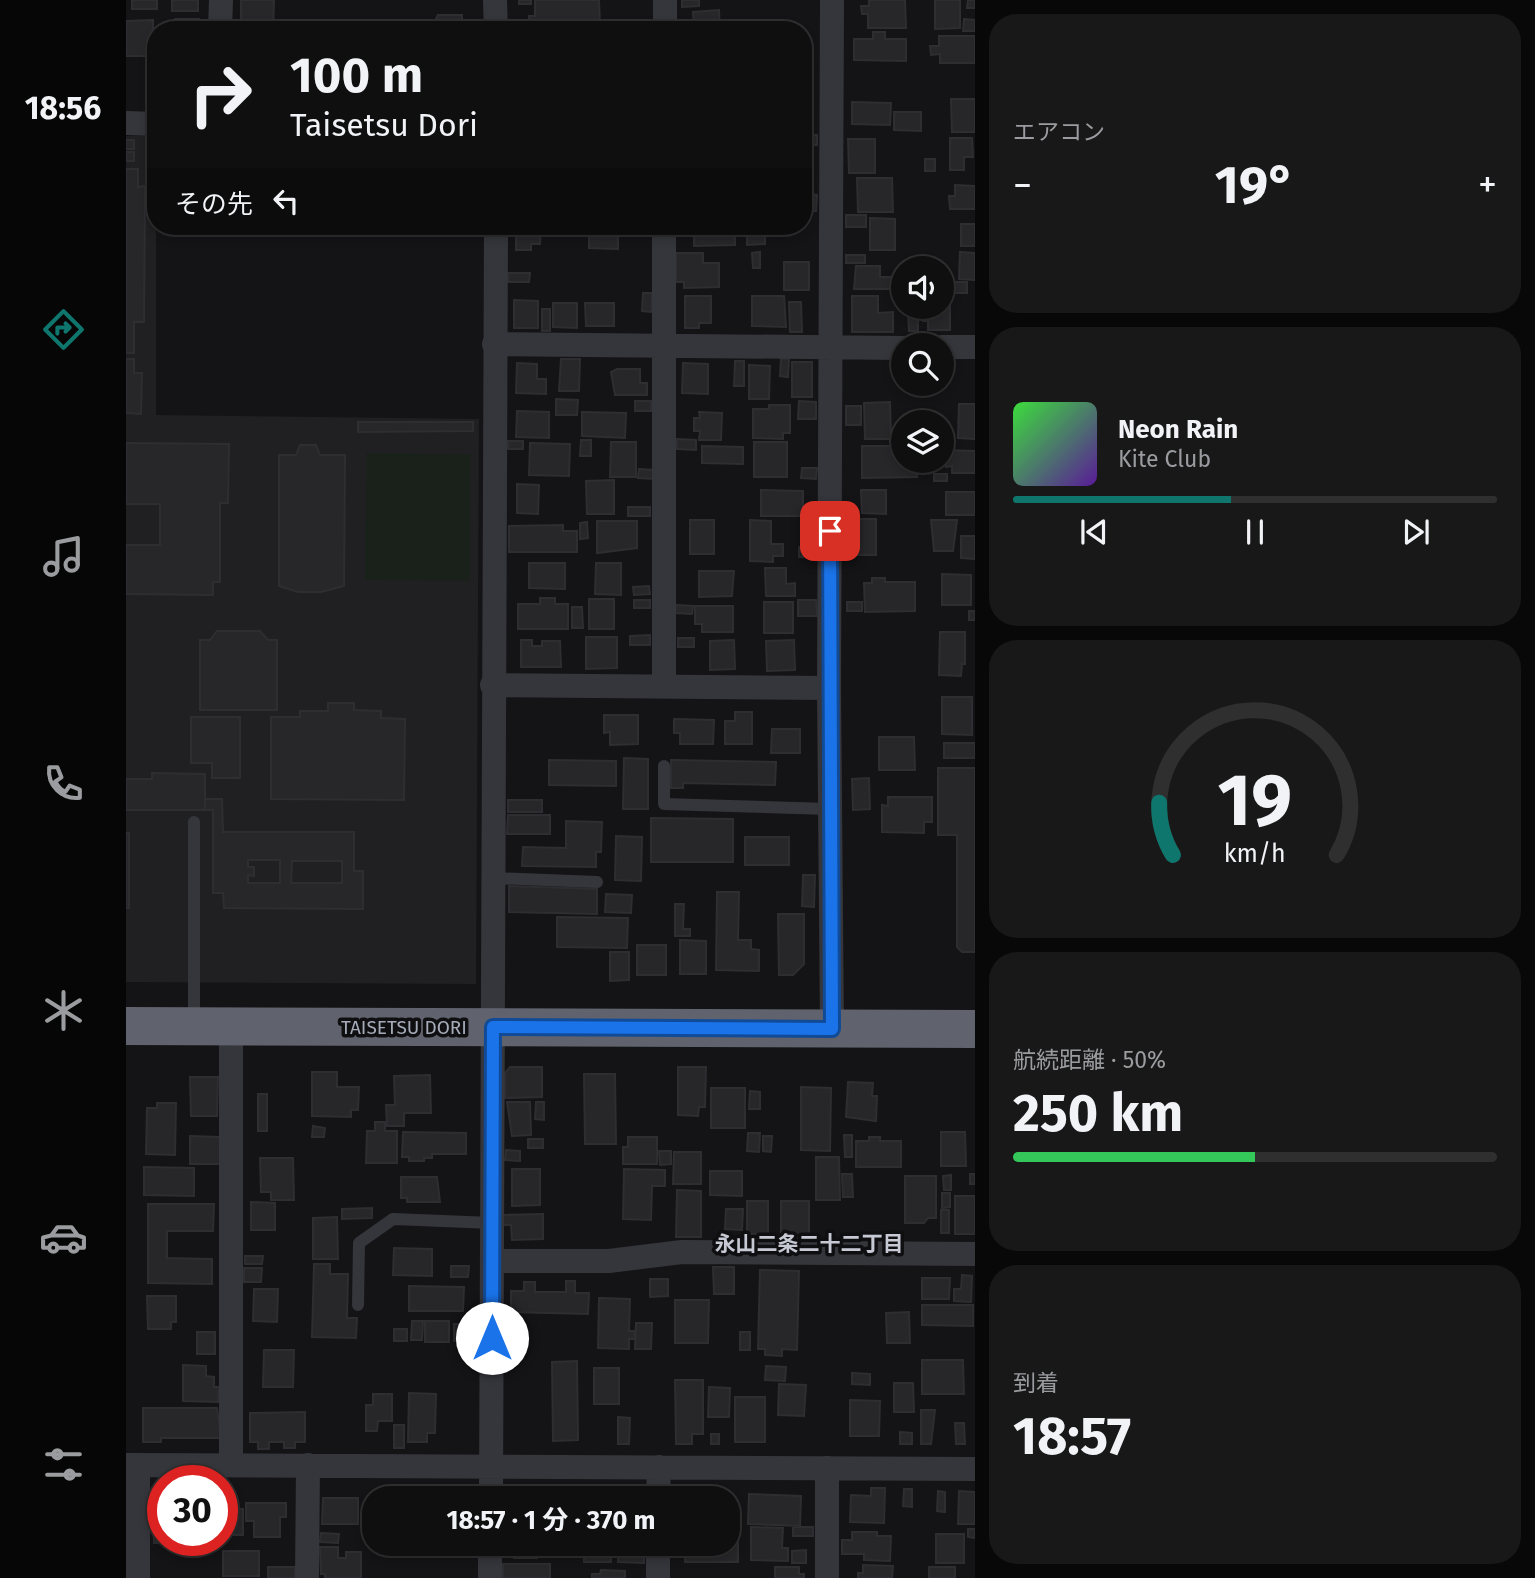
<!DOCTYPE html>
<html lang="ja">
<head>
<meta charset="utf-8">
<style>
  body { margin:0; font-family:"Fira Sans","Noto Sans JP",sans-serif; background:#181819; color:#f1f3f6; height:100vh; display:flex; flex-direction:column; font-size:26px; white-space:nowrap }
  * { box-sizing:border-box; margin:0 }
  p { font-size:23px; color:#9b9c9f }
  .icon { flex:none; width:38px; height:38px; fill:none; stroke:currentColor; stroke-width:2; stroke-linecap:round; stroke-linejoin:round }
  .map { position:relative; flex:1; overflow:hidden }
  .side { display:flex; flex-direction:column; gap:14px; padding:14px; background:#080809; width:560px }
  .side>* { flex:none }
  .banner { position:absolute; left:21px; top:21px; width:665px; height:214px; border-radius:28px; box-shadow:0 4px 10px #0003,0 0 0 2px #2f2f30; background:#0f0f10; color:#f1f3f6; overflow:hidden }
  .fabs { position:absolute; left:765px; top:256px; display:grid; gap:14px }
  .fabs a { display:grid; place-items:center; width:63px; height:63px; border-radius:50%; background:#0f0f10; box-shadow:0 4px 10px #0003,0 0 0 2px #2f2f30; font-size:35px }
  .speed { position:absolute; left:21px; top:1465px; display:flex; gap:14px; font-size:35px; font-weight:700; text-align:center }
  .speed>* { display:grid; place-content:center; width:91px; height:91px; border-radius:50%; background:#0f0f10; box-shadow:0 4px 10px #0003,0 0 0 2px #2f2f30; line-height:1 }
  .speed .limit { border:10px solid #d22; background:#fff; color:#111 }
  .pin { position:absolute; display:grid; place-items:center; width:60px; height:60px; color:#fff; margin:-30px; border-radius:14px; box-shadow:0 4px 10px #0006 }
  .me { position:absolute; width:77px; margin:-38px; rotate:0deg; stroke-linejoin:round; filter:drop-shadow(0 0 5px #0008) }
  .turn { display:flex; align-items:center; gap:24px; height:147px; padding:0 28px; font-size:32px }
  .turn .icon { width:91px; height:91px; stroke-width:2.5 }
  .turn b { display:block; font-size:49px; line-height:60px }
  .then { display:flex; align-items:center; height:66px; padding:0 28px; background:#0003; gap:14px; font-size:26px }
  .big { font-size:52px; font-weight:700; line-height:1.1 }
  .side .card { flex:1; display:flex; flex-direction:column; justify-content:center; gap:10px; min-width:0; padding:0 24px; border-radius:28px; background:#181819 }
  .side .dial { align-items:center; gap:0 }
  .dial svg { height:182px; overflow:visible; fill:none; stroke:#2f2f30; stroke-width:7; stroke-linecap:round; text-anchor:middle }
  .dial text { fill:#f1f3f6; stroke:none }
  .song { display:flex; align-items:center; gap:21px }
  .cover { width:84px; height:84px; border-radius:10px; background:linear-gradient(135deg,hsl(120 70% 55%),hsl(270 70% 35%)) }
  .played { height:7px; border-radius:4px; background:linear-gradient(90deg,#0f766e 45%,#2f2f30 45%) }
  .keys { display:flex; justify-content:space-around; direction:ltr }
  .heat { display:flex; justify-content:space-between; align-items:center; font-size:38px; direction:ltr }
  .charge { height:10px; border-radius:5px; background:linear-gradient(90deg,#34c759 50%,#2f2f30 0) }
  .trip { position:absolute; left:236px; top:1486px; width:378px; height:70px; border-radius:28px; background:#0f0f10; box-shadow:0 4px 10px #0003,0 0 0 2px #2f2f30; font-weight:700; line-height:70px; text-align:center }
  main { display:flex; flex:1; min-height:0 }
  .tab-bar { display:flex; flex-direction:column; width:126px; justify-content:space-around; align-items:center; background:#060606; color:#9b9c9f }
  .tab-bar .icon { width:49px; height:49px }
  .tab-bar .active { color:#0f766e }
  .tab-bar b { font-size:32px; color:#f1f3f6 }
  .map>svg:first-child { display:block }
  .built { fill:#202023 }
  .green { fill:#1a211b }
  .building { fill:#27272a; stroke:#2e2e32; stroke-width:2; fill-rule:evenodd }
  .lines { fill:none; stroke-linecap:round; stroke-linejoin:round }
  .lane { stroke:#35363b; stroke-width:12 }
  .street { stroke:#35363b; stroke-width:24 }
  .highway { stroke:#60636d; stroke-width:38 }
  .route-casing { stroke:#114b97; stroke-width:18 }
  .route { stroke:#1a73e8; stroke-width:12 }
  .labels { text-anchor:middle; stroke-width:7; stroke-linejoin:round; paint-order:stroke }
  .street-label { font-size:19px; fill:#a4aab7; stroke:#0f0f11 }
  .neighbourhood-label { font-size:21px; font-weight:bold; fill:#c6c9d3; stroke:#0f0f11 }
</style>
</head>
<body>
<main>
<nav class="tab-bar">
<b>18:56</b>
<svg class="icon active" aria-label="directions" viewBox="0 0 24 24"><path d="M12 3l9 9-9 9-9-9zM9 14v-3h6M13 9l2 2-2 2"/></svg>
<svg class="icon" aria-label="music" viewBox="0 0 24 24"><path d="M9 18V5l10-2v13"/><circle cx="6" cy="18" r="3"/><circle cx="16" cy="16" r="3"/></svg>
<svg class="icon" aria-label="phone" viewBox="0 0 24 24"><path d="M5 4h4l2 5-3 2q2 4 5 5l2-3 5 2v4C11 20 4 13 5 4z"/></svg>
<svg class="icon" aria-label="climate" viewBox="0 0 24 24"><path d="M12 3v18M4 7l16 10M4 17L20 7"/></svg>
<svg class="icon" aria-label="car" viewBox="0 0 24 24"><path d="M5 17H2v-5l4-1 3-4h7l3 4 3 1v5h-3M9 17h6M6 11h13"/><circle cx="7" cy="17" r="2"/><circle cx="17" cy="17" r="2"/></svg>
<svg class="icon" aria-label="filters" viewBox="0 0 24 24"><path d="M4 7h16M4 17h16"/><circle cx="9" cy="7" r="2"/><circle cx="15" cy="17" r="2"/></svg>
</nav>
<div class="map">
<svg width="849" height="1578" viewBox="0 0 849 1578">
  <rect width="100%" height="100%" fill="#141416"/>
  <path class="built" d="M0 136H26L30 147V415L353 419 350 984 0 982Z"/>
  <path class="green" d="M240 453 345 454 344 581 239 580Z"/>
  <path class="building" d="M6 0H31V9H6Z
    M46 0H72V11H46Z
    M115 0H148L147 30H115Z
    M393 0H405V4H393Z
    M409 0H473L474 25 403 26V16H409Z
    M556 0H573V6L556 7Z
    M743 0H779L780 28H742V14H736L735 6H743Z
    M809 0H834V28L809 29Z
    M842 0H849V8H841Z
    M593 10 594 30H568L567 12Z
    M312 15H336V30H304Z
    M49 19H73V30H48Z
    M838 19 849 20V31H837Z
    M27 20V56H0V21Z
    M499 24H522V30H499Z
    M747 32H759V39H780V61L728 60V39H747Z
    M813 36H849V63H814V54L805 55 804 46H813Z
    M677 54H683V76L677 77Z
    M825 99H849V132H826Z
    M726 102 765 103 764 125 726 124Z
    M768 112H795V131L768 130Z
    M677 135H691V145H677Z
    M824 138H846L847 157H838V170H824Z
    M722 139H749V173H723Z
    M0 140H8V149H0Z
    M0 152H8V161H0Z
    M799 159H809V171H799Z
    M0 169H12V187L19 186 18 322H8V353H0Z
    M731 178H766L767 212H732Z
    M829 185 849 186V209H824L823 196H829Z
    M683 194 691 195 690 211H683Z
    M720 215H740V227H720Z
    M744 218 769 219V250H744Z
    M835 224H849V246H835Z
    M390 226H415L414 244H405V250H390Z
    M463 226H492V249L463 248Z
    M568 226H609V245L568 246Z
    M621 226H639V244L621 245Z
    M634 252V268H627L626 253Z
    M834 252 849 253V280L833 279Z
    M550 253H577V263H593V287L558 288V282H550Z
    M720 255H739V263H720Z
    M658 262H683V290H658Z
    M730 266H754V277H770V289H728Z
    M382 273H404L403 282H382Z
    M826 282H841V293H827Z
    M517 293H526L525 312 516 311Z
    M824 293V330H802V321H797V306H816V294Z
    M559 296H585V323H573V328H559Z
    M626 296H658L660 327 626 326Z
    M726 296H752V313L767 312V332H726Z
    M388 300 412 301V328H388Z
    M663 302H675L676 332H664Z
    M427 303H451V328L427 327Z
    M459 303H488V326H460Z
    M416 309H424V331H416Z
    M782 312H792V331H783Z
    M655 358 663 359 662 377 654 376Z
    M0 359H8V373H16L15 414 0 413Z
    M435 359H454L453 391H433Z
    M609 361H618V386H608Z
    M666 362H686V397H666Z
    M391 363 411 364V379H420V394L390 393Z
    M557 363 582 364V394L556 393Z
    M623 365 644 366 643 399H623Z
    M491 369H514V383H521V395H489L485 372Z
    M430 399 452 400 451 415H430Z
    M509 401H525V411H509Z
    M673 401 690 402V419H672Z
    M764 402 765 439H739L738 403Z
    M833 404H849V439L832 438Z
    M643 405H664V433H657V439L627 438V409H643Z
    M720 406H735V425H720Z
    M391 411 423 412V438L390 437Z
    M456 412 500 413 499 438 456 436Z
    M573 412 596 413 595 440H573L574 431H568V418H574Z
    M232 422H347V431L232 432Z
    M551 439 570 440V450L551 449Z
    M455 440H465V456H454Z
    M382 441H397V449H382Z
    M485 442H510V477H484Z
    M628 442H661V477H628Z
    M0 443 103 444 102 503H94V582H87V595L0 594V545H34V504H0Z
    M404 443 444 444 443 476 403 475Z
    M174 445H190L194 455H219L218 586 195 592H172L153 586V455H170Z
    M576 446 617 447V464L576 463Z
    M736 446H777V460H791V477L736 478Z
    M820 450 849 451V473H826V466L820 467Z
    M676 468H691L690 479 675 478Z
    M513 469 528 470V479L512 478Z
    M808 474H821V481H808Z
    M488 480V514H461L460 481Z
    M391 484 413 485 412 514 391 513Z
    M635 490 677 491V516H635Z
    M735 490H760V514L736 513Z
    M820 492H849V515H820Z
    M502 507H524V516H502Z
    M726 519H750V555H726Z
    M564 520H588V554H564Z
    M624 520 645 521V544H657V556H647V562L624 561Z
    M805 520H831L827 551H808Z
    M471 521H511V548L471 553Z
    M461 522 462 538 454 539V523Z
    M437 525V531H451V552H383V526Z
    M835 536H849V559L835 558Z
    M673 547 690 548V557H673Z
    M403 563H439V589L403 588Z
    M470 563H495V595L469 594Z
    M639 568H660V584L669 583V596H640Z
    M573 571H608L606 596 573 597Z
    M816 574 845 575V605H816Z
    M746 578H759V582H789V611L739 612 738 583H746Z
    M523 586 524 594 508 595 507 587Z
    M414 598H429V604H442V629H392V604H414Z
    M463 599H488V629H463Z
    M508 600H524V608H508Z
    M672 600H690L691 616H672Z
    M638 602H667V633H638Z
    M721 602H736V611H721Z
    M550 605 567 606 566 614 549 613Z
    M569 606H607V632H576V624H569Z
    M446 607H456L457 628H446Z
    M843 611H849V620H843Z
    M91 631H134L142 640H151V710H74V640H84Z
    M814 632H839V664H836L835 676 813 675Z
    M524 635V645H504V636Z
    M460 637H491V668L460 669Z
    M552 638H568V647H552Z
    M395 640H406V646H416V641H434L435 667H395Z
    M608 640 609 669 584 670V641Z
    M668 640 669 670 641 671 640 641Z
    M816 697H846V735L816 734Z
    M202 703H228V710L255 711V718L279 719 278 800 145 799V717H174V711H202Z
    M609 712H626V744H599V721H609Z
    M478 715H512V744L484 745V732L478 733Z
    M65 717H114V778H86V763H65Z
    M548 719 588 720 587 744H554V733H548Z
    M646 729H674V753H645Z
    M753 737H788L789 770H753Z
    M818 743H849V758H818Z
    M498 758 522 759V809H497Z
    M423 760 490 761V786L423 785Z
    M545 760 650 762 649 785 557 783V788H545Z
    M812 768H849V952H836L831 947V835H812Z
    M26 773 79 774V810H0V779H26Z
    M743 778 744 809 727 810 726 779Z
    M762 797H806V822H798V833L756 832V805L762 806Z
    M79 799H96L97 832H228V871H237V909L98 908 97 893H87V810H79ZM122 860H154V883H122V875L128 876V867H122ZM166 861H216V883H165Z
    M382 800H416V812H382Z
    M382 815H424V834H381Z
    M525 818 607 819V862H525Z
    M440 821 476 822 475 852H470V867L396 866 397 847 440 848Z
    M0 833H3V908H0Z
    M490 836 516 837 515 881 489 880Z
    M619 837H663V865H619Z
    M677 875H689L688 907 676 906Z
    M383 886 471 889V914L383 912Z
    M591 892H613L612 940H625V949L633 950V971L590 970Z
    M480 894 506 895 505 913 479 912Z
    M549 904H558L557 929H564V936H549Z
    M652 914H678V964L667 975H653Z
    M431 917 502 918 501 948 431 947Z
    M554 940 580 941V974H554Z
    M511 945H540V975H511Z
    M484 952H503V980L484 981Z
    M384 1067H416V1097L379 1098V1073Z
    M552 1067H580L579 1107H573L572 1116 552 1115Z
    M186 1072H211V1087H233L232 1110H225V1117L186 1116Z
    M458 1074H489L490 1144H459Z
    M304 1075 305 1113H278V1126H261L260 1105H269L268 1076Z
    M64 1077H92L91 1116H65Z
    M722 1082 747 1083 746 1096H751L750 1121 720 1117Z
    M675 1087 705 1088 704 1151 675 1150Z
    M585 1088H619V1128H585Z
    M624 1091 634 1092V1109H623Z
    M132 1094H141V1131H132Z
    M381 1102H404L405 1135 386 1136Z
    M410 1102H418V1120L409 1119Z
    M31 1103H50L49 1155 20 1154 21 1108H31Z
    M249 1122H259V1131H271V1163H240L241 1131H249Z
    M187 1126 199 1128 198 1137H186Z
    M277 1132 340 1133V1154H306V1158H298V1161H283V1157H276Z
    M815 1132H839L840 1166H815Z
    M622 1133H634L633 1152 621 1151Z
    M718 1135H726V1157H719Z
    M64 1136 94 1137V1164H64Z
    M637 1136H646L645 1152 637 1151Z
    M502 1137H531V1164H497V1147H502Z
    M743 1137H754V1141H775V1167H730V1141H743Z
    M402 1139H417V1148H402Z
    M380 1150 394 1151V1161L379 1160Z
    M533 1151H545V1164L534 1165Z
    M548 1152H575V1184H547Z
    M690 1157H713L714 1200H690Z
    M134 1158H167L168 1200H145V1192H135Z
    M18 1167 68 1168V1196L18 1195Z
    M386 1169H414V1205L386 1206Z
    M498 1169 539 1170V1186H526L525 1220 497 1219Z
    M584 1171H616V1196L584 1195Z
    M716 1174H726L727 1197H717Z
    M844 1174H849V1184H844Z
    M825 1175V1190H818L817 1176Z
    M779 1176H810V1218H802L798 1223H779Z
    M275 1177H311L314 1202H281V1198H275Z
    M551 1190 575 1191V1237H550Z
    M816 1193H824V1207L816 1208Z
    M829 1196H849V1234H829Z
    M621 1201H642V1234H621Z
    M655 1201H683V1238H655Z
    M125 1202 149 1203V1230H125Z
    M22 1204H88L87 1231H41V1258L86 1259V1284L22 1283Z
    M246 1208V1218L216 1219V1209Z
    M600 1209H617L616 1230 599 1229Z
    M815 1210H823V1233H815Z
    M417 1214V1239L386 1240 385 1225H377V1215Z
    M211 1217 212 1259H187V1218Z
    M268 1248 306 1249V1276L267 1275Z
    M119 1256H137L136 1264H119Z
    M188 1264H204V1274H222L221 1318H231L230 1338 186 1337Z
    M325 1266H343L342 1277H325Z
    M587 1267H608V1294H588Z
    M118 1268H136L135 1282H118Z
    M634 1270 673 1271 671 1350 656 1349V1356L639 1355V1349H632Z
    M836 1275 846 1276 845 1302 828 1301V1289H835Z
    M796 1278H824L823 1299H796Z
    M524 1279H542V1296L524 1297Z
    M440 1281H449V1293H463L462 1314 385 1312V1291H398V1282H409V1292H440Z
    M283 1286 338 1287 337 1311H283Z
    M128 1289H152L151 1322 127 1321Z
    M21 1296H50V1322H45V1329H22Z
    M473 1298 504 1299 503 1331H509V1339H503V1349L472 1348Z
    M549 1300H583L582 1343H549Z
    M796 1305H847V1326L796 1325Z
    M783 1312 784 1343H761L760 1313Z
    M286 1321H297L296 1340H285Z
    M299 1321H323V1342H299Z
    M510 1323H526L525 1349H509Z
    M328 1324H337V1341H328Z
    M268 1329H281V1341H268Z
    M71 1332H89V1354H71Z
    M614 1332H624V1350H614Z
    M138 1350H168L167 1387H137Z
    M796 1360H837L838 1394H796Z
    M451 1361 452 1440 427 1441 426 1362Z
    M57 1365 80 1366V1376L88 1377V1387H93L92 1402 57 1401Z
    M640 1366 660 1367 659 1381 639 1380Z
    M468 1368H493V1404H468Z
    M726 1373 744 1374V1385L726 1384Z
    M549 1380H577V1434H566V1444H550Z
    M768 1383H787L788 1412H768Z
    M653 1384 680 1385 678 1416 652 1415Z
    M583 1387 604 1388 603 1417H582Z
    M283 1393 310 1394 309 1433H301V1442H282Z
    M247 1394H266V1421H252L251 1431H240V1405H247Z
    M609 1397H639V1442H609Z
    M724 1400 754 1401 753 1436H724Z
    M17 1408H91L95 1438H35V1442H17Z
    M795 1410H809L805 1444H795Z
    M179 1412V1442H169V1448H158V1442H143V1449H132V1442H124V1413Z
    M492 1417 504 1418 503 1444H492Z
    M829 1423H838L839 1444H830Z
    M268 1425H278V1448H268Z
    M774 1432 786 1433V1444H774Z
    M585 1434H593V1444H585Z
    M745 1488H759L758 1523 724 1522 725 1495 745 1496Z
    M418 1489H443L442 1498H418Z
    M778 1489H786V1507L777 1506Z
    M812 1491 819 1492V1512L811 1511Z
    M833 1491 849 1492V1524H832Z
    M307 1492H323V1498H307Z
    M491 1492V1498H460V1493Z
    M623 1494 675 1496 674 1526 622 1524Z
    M197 1498H232V1524H196Z
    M120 1503H160V1517H154V1537H128V1521H120Z
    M241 1503H248V1535H241Z
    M96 1509H117V1535H96Z
    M27 1515H37V1540L64 1542 28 1543Z
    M625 1527 657 1528 656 1548H662V1561L625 1560Z
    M667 1527H687V1536H667Z
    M842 1529H849V1538L842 1537Z
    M726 1532H751V1536H765L764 1561 738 1560V1554H716V1540H726Z
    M195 1533 213 1534 212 1543 194 1542Z
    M810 1534H838V1563H810Z
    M602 1537H612V1562H559V1544H602Z
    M388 1544H411V1558H388Z
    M458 1544H485V1562H458Z
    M194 1547H212V1558H220V1552H235V1578H199V1574H195Z
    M680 1550V1563H666V1551Z
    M97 1551H133V1576H97Z
    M492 1553H518V1563L492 1562Z
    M377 1564H424V1578H377Z
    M737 1565 767 1566 766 1578H732V1573H737Z
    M142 1567H169V1578H142Z
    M649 1567H673V1574H678V1578H649Z
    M803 1567H829V1578H803Z
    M475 1570 499 1571V1578H466V1574H474Z"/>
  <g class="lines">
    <path class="lane" d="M538 766V804L704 809
      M68 822V1022
      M366 878 471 882
      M232 1305 233 1243 267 1219 366 1223"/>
    <path class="street" d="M369 0 370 30
      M94 30 95 0
      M539 30V0
      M0 123 30 124
      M368 344 777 348
      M816 347H849
      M366 685 703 688
      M538 685V226
      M105 1026V1465
      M706 1029 703 688 706 0
      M366 1261H483L556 1252 849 1254
      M0 1465 849 1469
      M365 1498 370 226
      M532 1498 533 1467
      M12 1578V1465
      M181 1578 182 1465
      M364 1578V1544
      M532 1578V1544
      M701 1578V1468"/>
    <path class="highway" d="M0 1026 849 1029"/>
  </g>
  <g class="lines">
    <defs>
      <path id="route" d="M366 1338 367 1027 706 1029 704 531"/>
    </defs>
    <use href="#route" class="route-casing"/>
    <use href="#route" class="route"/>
  </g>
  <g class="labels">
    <g class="street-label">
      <text x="278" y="1034">TAISETSU DORI</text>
    </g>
    <g class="neighbourhood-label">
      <text x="683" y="1251">永山二条二十二丁目</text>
    </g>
  </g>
</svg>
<div class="fabs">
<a><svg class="icon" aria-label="sound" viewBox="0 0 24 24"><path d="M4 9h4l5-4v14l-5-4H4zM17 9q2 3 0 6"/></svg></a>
<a><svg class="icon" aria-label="search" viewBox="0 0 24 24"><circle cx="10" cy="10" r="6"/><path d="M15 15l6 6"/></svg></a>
<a><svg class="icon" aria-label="layers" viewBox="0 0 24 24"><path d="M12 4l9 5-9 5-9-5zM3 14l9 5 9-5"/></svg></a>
</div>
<div class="speed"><div class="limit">30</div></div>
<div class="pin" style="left:704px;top:531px;background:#d93025"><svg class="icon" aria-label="arrive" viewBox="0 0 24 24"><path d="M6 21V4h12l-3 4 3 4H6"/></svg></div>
<svg class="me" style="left:366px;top:1338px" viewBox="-20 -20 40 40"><circle r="19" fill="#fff"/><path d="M0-13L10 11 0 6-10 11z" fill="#1a73e8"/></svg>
<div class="trip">18:57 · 1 分 · 370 m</div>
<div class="banner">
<div class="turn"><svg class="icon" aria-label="right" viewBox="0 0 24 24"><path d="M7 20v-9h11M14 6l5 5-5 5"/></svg><div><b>100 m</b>Taisetsu Dori</div></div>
<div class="then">その先<svg class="icon" aria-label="left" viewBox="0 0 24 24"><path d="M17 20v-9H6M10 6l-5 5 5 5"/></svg></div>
</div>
</div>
<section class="side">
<div class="card"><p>エアコン</p>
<div class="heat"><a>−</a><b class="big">19°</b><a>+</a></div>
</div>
<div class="card">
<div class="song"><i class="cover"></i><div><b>Neon Rain</b><p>Kite Club</p></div></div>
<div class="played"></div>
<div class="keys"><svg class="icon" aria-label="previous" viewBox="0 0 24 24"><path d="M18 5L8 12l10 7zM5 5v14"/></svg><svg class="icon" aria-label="pause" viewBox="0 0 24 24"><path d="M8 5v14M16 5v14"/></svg><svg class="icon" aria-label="next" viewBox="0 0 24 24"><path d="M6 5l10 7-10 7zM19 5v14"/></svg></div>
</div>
<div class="card dial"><svg viewBox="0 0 100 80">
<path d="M14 69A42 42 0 1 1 86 69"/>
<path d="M14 69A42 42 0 0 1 8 46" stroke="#0f766e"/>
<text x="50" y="56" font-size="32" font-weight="700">19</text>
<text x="50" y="72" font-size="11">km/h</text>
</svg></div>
<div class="card"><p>航続距離 · 50%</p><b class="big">250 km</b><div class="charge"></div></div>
<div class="card"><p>到着</p><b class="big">18:57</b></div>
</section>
</main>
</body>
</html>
